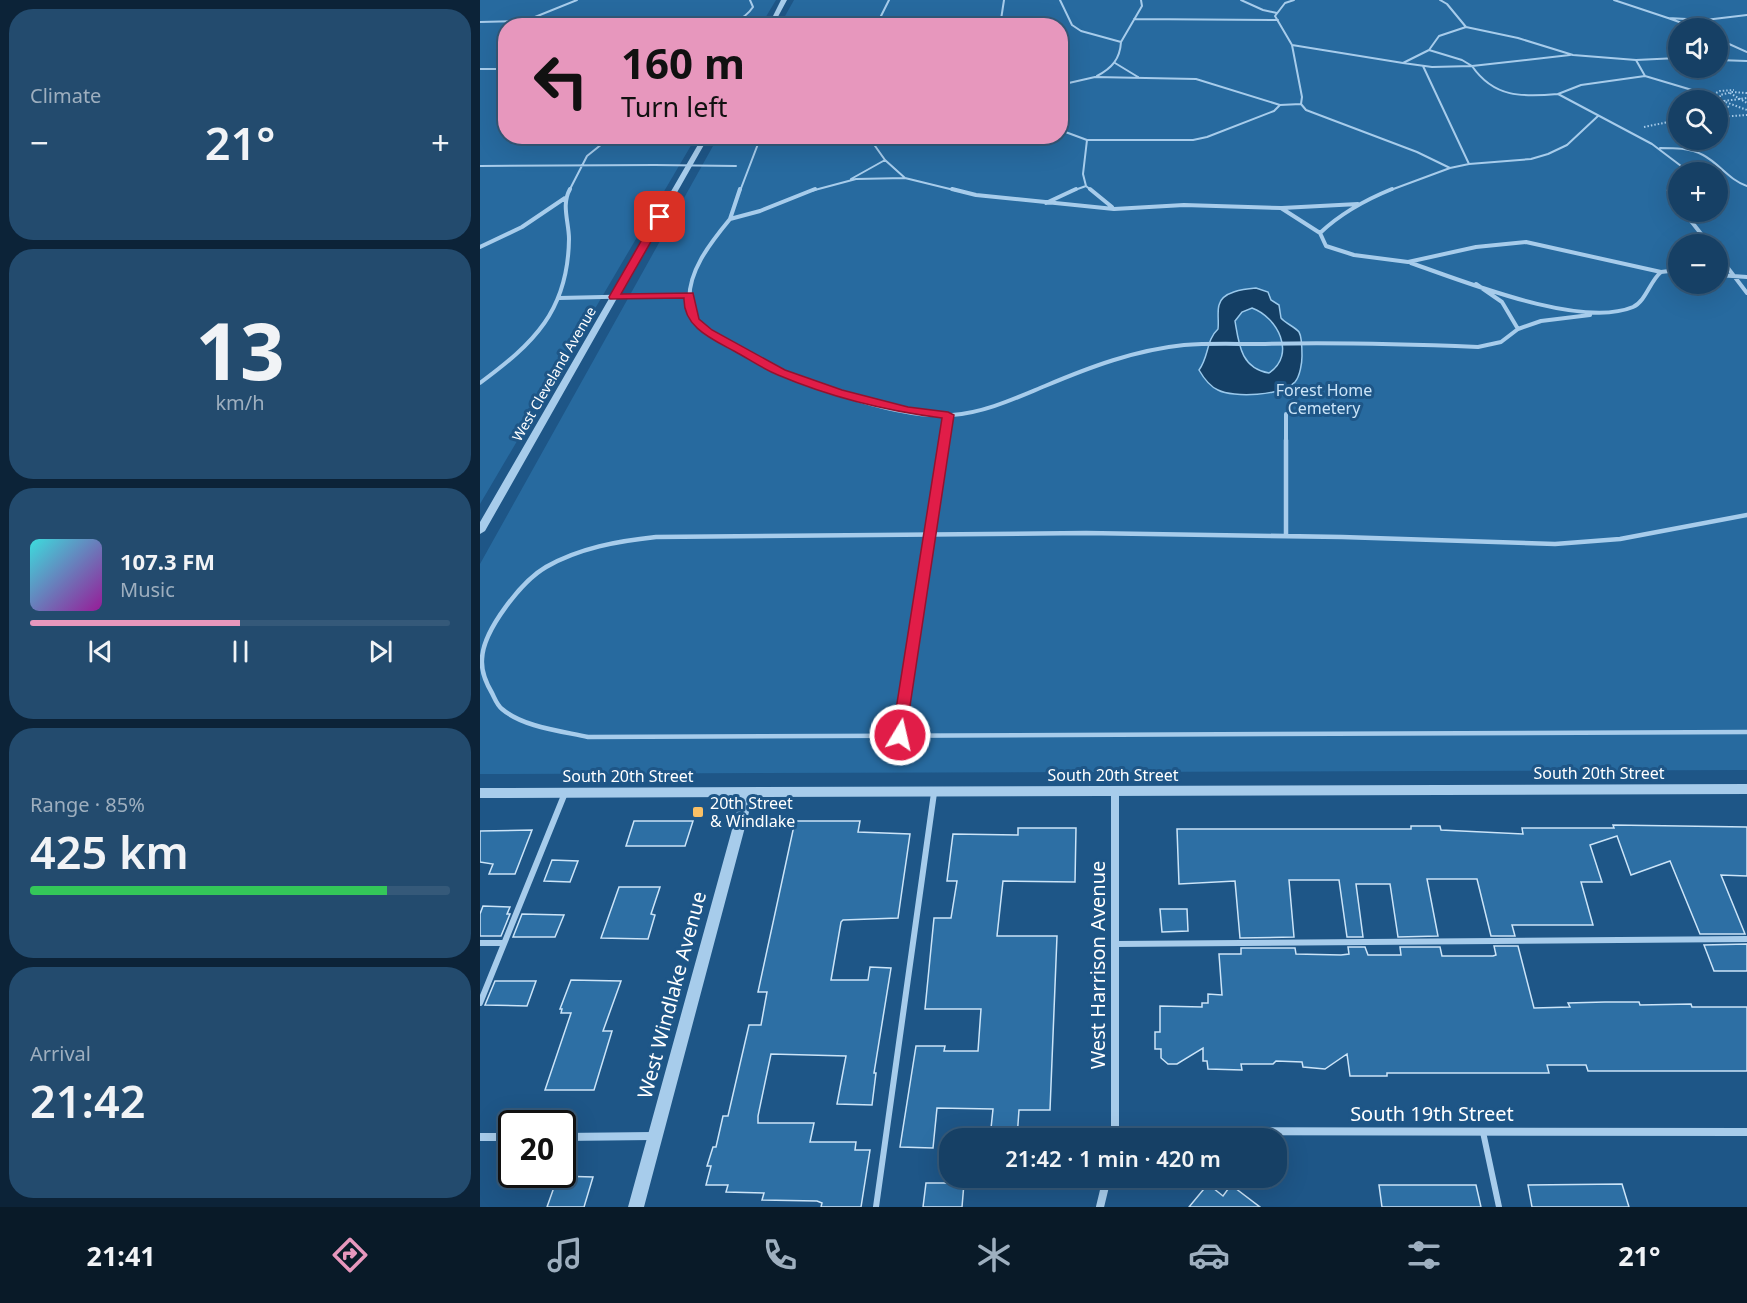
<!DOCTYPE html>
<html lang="en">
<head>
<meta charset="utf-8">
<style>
  body { margin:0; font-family:"Noto Sans",sans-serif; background:#234b6e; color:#f1f3f6; height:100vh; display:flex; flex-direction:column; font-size:22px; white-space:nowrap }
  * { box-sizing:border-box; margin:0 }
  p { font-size:20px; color:#9eafbf }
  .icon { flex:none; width:33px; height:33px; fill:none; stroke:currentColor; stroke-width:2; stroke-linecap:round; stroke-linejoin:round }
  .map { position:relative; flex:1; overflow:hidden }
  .sheet { display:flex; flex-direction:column; gap:9px; padding:9px; background:#0c2338; width:480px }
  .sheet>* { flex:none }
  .hud { position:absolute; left:18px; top:18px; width:570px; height:126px; border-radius:24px; box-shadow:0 6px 24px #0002,0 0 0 2px #355979; background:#e797bd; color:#111; overflow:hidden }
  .controls { position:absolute; left:1188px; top:18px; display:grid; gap:12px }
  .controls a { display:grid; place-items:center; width:60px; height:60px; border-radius:50%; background:#164065; box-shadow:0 6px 24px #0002,0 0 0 2px #355979; font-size:30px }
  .speed { position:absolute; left:18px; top:1110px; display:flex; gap:12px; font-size:30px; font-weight:700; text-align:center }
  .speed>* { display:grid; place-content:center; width:78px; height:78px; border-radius:50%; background:#164065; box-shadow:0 6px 24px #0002,0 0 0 2px #355979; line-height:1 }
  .speed .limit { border:3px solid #111; border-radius:9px; background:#fff; color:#111 }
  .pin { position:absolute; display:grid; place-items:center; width:51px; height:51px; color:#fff; margin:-26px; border-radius:12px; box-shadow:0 3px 9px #0006 }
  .me { position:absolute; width:66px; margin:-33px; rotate:9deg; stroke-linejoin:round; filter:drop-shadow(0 0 4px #0008) }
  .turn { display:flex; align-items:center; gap:21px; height:126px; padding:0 24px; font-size:27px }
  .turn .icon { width:78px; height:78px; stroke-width:2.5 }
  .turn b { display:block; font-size:42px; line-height:51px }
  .big { font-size:45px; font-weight:600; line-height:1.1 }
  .sheet .widget { flex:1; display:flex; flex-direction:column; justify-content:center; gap:9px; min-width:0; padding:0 21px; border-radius:24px; background:#234b6e }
  .sheet .dial { align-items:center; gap:0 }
  .dial b { font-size:78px; line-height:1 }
  .song { display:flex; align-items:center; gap:18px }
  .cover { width:72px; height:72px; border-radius:9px; background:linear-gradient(135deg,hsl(180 70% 55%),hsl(300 70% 35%)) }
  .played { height:6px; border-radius:3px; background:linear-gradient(90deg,#e797bd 50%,#355979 50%) }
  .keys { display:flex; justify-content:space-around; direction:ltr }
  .heat { display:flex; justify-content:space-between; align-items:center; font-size:33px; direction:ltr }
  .charge { height:9px; border-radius:4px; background:linear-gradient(90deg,#34c759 85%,#355979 0) }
  .trip { position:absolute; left:459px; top:1128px; width:348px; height:60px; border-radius:24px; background:#164065; box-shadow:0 6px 24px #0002,0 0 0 2px #355979; font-weight:600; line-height:60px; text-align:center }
  .menu { display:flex; height:96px; justify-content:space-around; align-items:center; background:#091a28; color:#9eafbf }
  .menu .icon { width:42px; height:42px }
  .menu .active { color:#e797bd }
  .menu b { font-size:27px; color:#f1f3f6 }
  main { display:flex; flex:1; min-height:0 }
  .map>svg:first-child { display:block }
  .green { fill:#276a9f; fill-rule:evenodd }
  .water { fill:#143f65; stroke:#9ac9ec; stroke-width:1.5; fill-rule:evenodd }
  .building { fill:#2d6fa4; stroke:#cbe4f8; stroke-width:1.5 }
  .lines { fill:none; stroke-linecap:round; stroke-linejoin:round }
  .path { stroke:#a7cceb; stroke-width:2; stroke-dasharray:1.5 2; stroke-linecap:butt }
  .service-far3 { stroke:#a7cceb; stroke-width:2 }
  .service-far2 { stroke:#a7cceb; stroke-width:4 }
  .service-far1 { stroke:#a7cceb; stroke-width:4.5 }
  .service { stroke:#a7cceb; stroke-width:6 }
  .minor { stroke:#a7cceb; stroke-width:8 }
  .tertiary { fill:#a7cceb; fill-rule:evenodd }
  .service-bridge { stroke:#a7cceb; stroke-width:2 }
  .route { fill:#e11d48; stroke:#92132f; stroke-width:1.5 }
  .poi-dot { fill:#fac065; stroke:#1e5687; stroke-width:2 }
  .labels { text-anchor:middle; stroke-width:6; stroke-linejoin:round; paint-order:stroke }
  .far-street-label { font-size:14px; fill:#fff; stroke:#1e5687 }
  .park-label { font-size:16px; fill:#cbe4f8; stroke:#1e5687 }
  .street-label { font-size:16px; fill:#fff; stroke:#1e5687 }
  .poi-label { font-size:16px; fill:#fff; stroke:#1e5687; text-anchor:start }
  .near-street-label { font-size:20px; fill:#fff; stroke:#1e5687 }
</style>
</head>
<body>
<main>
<section class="sheet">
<div class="widget"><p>Climate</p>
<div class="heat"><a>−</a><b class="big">21°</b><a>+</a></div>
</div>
<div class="widget dial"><b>13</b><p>km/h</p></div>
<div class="widget">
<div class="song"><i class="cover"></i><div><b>107.3 FM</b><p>Music</p></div></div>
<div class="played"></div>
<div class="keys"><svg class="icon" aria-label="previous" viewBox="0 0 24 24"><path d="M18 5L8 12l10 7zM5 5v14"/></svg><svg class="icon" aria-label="pause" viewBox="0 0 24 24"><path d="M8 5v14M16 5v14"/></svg><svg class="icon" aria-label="next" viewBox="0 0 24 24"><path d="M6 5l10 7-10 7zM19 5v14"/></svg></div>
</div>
<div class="widget"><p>Range · 85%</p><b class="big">425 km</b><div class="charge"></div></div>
<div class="widget"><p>Arrival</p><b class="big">21:42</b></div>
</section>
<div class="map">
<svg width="1267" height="1207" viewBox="0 0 1267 1207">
  <rect width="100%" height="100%" fill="#1e5687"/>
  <path class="green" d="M0 0H296L281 25 26 26V136L216 137 0 504Z
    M314 0H1267V770L0 774V564L238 137 580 136V26L300 25ZM1198 28H1238V68H1198ZM1198 100H1238V140H1198ZM1198 172H1238V212H1198ZM1198 244H1238V284H1198Z"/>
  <path class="water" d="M776 288 788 292 791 300 799 305 801 318C805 323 815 327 819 332 822 337 822 350 822 356 822 363 820 376 815 382 802 396 753 398 738 390 729 386 723 377 719 370 729 357 726 340 738 329 739 321 737 312 739 305 742 291 765 289 776 288ZM772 308C797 317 817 354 789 373 761 368 759 345 755 321L762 312Z"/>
  <path class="building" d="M154 821H213L205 846H146Z
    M315 821H380L378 832 430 834 418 918 363 920 361 922 351 980H388L390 967 411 968 394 1073H396L392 1105 357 1104 366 1056 291 1054 278 1116V1123H334L330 1142H376L375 1150H390L381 1207H341L342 1203 337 1201 282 1200 284 1193 246 1192 248 1185H226L231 1166H227L233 1147H236L243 1116H248L269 1025H281L287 992H278Z
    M1133 825 1267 827V876L1241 875 1265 934H1220L1190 861 1151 875 1137 836 1110 845 1122 882H1101L1113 925H1032L1035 936H1011L997 879H947L958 936 918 937 910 884H876L883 937H867L859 880H809L814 937 760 938 755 881 699 884 697 829H931V826H960L961 830 1043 834 1042 828H1134Z
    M538 828H596L595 882 523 881 517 936H577L570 1110H539L537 1138H510L513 1109 457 1108 453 1148 420 1147 436 1046H465L464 1051H498L501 1009H445L454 918H471L477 881H467L473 834 538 835Z
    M52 830 35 874H9L13 864 0 862V831Z
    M72 860 98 861 90 882 64 881Z
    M139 887H180L171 914 175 915 168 939 121 938Z
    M3 906 30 907 27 914H30L21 936H0V914Z
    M680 909H707L708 931 682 932Z
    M42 914 84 915 75 937H33Z
    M1267 944V971H1234L1224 945Z
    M1014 946H1038L1054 1008 1090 1007 1088 1003 1125 1002H1159L1160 1005 1211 1004 1212 1007H1267V1071H1108L1106 1065H1067L1069 1073H907V1076H870L867 1054 845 1069 823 1067 822 1062 796 1061 793 1064H761L762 1070 728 1069 727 1061H723V1048L697 1064H688L681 1058V1049H675V1032H680V1006L722 1007V1003H728V994L742 995 739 954H761V948H815L816 954 861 955 869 954 868 947H885L888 955H921L920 947H960L962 956H1013L1016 955Z
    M91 980 141 981 123 1031H132L114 1090H65L91 1013H81L82 1009H80Z
    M15 981H56L47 1006 5 1005Z
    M78 1176 113 1177 104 1207H67Z
    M446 1183H484L482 1207H443Z
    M728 1184 743 1196 751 1185 780 1207H709Z
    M1142 1184 1149 1207H1052L1048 1185Z
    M899 1185H996L1001 1207H902Z"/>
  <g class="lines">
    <path class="path" d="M1250 93 1267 103
      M1267 93 1252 92 1240 95V100L1267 110
      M1235 100 1232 95 1240 91 1254 90
      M1244 101 1267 98
      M1238 102 1249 107
      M1238 117 1267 115
      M1164 127 1198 120"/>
    <path class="service-far3" d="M580 0 592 25 601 31 641 42C640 59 632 68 617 76
      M761 0 783 10 797 13
      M814 0 805 3 795 16 812 45 923 63 949 50
      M960 0 967 4 986 27 1038 38 1093 55 1156 60
      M1134 0 1188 18
      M654 19 798 20
      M45 21 97 0
      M0 22 45 21 50 26
      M89 26 159 21 215 26
      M232 26C248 24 263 22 273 7L270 0
      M396 26 409 0
      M520 26 524 0
      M986 27 959 36 949 50 982 60 992 66
      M1216 28 1188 18 1225 20 1267 15
      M1238 39 1267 52
      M641 42 662 6 661 0
      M812 45 822 97 821 104 826 110 937 152 970 168 989 164 1051 159 1068 154 1087 145 1118 116
      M1198 58 1156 60 1165 76 1101 85 1078 94 1172 144 1209 172
      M1238 60 1267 61
      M635 63 658 77
      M923 63 952 67 992 66
      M943 66 989 164
      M0 69H26
      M1165 76 1212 90
      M580 85 615 77 716 79 800 105
      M1078 94C1042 97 1014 98 992 66L1090 55
      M580 130 607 140 603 174 606 186 592 191
      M388 136 405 160 425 178 478 191
      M607 140H713L727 137 794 111 800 105 821 104
      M1180 148C1194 148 1210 148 1223 155 1240 164 1249 180 1267 186
      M0 166 175 165
      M371 179 405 160
      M606 186 612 191
      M89 191 107 156 132 136
      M260 191 281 136
      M331 191 376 179 425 178
      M908 191 970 168
      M1189 191 1198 186"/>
    <path class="service-far2" d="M260 189 250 219 280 211 335 189
      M472 189 496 195 634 209 704 205 801 208 840 233
      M610 189 632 207
      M912 189C885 200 861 213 840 233L846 246 874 255 928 262 996 247 1046 242 1181 272 1198 270
      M1192 189 1188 191 1198 204
      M566 203 596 189
      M802 208 878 204
      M1204 212 1229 244
      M250 219C231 242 205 274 210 306 213 331 240 339 260 350 314 380 410 419 472 415 504 413 536 398 565 386 610 367 655 350 704 345 729 343 754 344 778 344 852 342 925 344 998 347L1021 342 1038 329 1022 302 996 284
      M0 247 42 227 85 198
      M1238 255 1267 293
      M931 263C983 281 1101 329 1153 307 1166 301 1170 281 1181 272
      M1238 275 1267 277
      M79 298 209 295
      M1038 329 1061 321 1110 315
      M0 383C54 343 88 311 89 239 89 222 81 205 90 189
      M806 414V441
      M464 441 468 415"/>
    <path class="service-far1" d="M806 440V536
      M1267 515 1140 539 1075 544 862 537 606 533 176 537C138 541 99 548 66 567 42 581 3 630 2 659 1 671 6 683 12 693 15 699 17 705 22 709 43 727 81 731 108 737L1267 732
      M419 735 464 440"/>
    <path class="service" d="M0 943H24
      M636 944 1267 939
      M0 1003 85 793
      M1003 1132 1019 1207
      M396 1207 454 793"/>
    <path class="minor" d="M635 792V1138
      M637 1131 1267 1132
      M0 1137H32
      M82 1137 173 1136
      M620 1207 627 1178"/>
    <path class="tertiary" d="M301 0H307L293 26H288Z
      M223 136H229L5 531 0 534V522Z
      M1267 784V794L273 797 164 1207H148L261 797 0 798V788Z"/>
    <path class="service-bridge" d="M175 165 256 166"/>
  </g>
  <path class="route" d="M180 214 185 217 141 294 213 293 219 319 232 330 305 370 362 390 428 407 468 412 474 415 425 739H414L412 735 462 418C407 411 350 397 298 375 283 369 269 359 254 351 232 339 203 327 204 298L130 299 129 297 175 217Z"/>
  <rect class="poi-dot" x="212" y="806" width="12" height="12" rx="3"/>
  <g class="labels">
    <g class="far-street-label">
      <text transform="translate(74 374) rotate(-60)" y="5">West Cleveland Avenue</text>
    </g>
    <g class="park-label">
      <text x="844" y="396">Forest Home<tspan x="844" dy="18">Cemetery</tspan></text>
    </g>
    <g class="street-label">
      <text x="1119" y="779">South 20th Street</text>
      <text x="633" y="781">South 20th Street</text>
      <text x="148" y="782">South 20th Street</text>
    </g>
    <g class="poi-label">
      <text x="230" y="809">20th Street<tspan x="230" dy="18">&amp; Windlake</tspan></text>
    </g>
    <g class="near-street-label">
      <text transform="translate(618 965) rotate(-90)" y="7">West Harrison Avenue</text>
      <text transform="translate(192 995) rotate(-75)" y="7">West Windlake Avenue</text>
      <text x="952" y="1121">South 19th Street</text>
    </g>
  </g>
</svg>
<div class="controls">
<a><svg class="icon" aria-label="sound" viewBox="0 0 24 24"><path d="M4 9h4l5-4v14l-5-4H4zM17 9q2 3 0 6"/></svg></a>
<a><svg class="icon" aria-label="search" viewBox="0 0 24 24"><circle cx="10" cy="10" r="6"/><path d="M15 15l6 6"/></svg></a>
<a>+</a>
<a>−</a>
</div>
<div class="speed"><div class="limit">20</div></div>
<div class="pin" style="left:180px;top:217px;background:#d93025"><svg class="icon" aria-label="arrive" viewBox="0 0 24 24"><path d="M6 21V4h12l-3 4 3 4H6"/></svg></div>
<svg class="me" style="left:420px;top:735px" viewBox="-20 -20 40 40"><circle r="17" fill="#e11d48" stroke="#fff" stroke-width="3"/><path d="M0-11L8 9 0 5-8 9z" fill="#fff"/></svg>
<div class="trip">21:42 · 1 min · 420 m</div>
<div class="hud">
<div class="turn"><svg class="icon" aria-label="left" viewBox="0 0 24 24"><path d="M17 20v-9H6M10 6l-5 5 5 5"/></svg><div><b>160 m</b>Turn left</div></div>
</div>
</div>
</main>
<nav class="menu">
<b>21:41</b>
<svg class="icon active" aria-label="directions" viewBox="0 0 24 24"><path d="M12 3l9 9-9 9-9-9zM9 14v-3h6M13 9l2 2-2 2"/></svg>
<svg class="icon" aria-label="music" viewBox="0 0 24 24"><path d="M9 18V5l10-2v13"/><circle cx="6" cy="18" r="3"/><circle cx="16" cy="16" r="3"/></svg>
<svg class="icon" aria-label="phone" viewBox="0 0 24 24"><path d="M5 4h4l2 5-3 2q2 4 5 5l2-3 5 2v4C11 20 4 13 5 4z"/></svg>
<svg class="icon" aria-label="climate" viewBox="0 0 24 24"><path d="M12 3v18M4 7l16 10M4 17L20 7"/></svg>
<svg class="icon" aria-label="car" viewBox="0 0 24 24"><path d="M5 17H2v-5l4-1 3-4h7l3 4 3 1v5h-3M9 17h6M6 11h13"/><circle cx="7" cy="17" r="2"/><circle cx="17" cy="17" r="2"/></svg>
<svg class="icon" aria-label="filters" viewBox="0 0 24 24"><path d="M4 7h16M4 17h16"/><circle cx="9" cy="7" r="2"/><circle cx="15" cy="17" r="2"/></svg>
<b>21°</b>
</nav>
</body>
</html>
